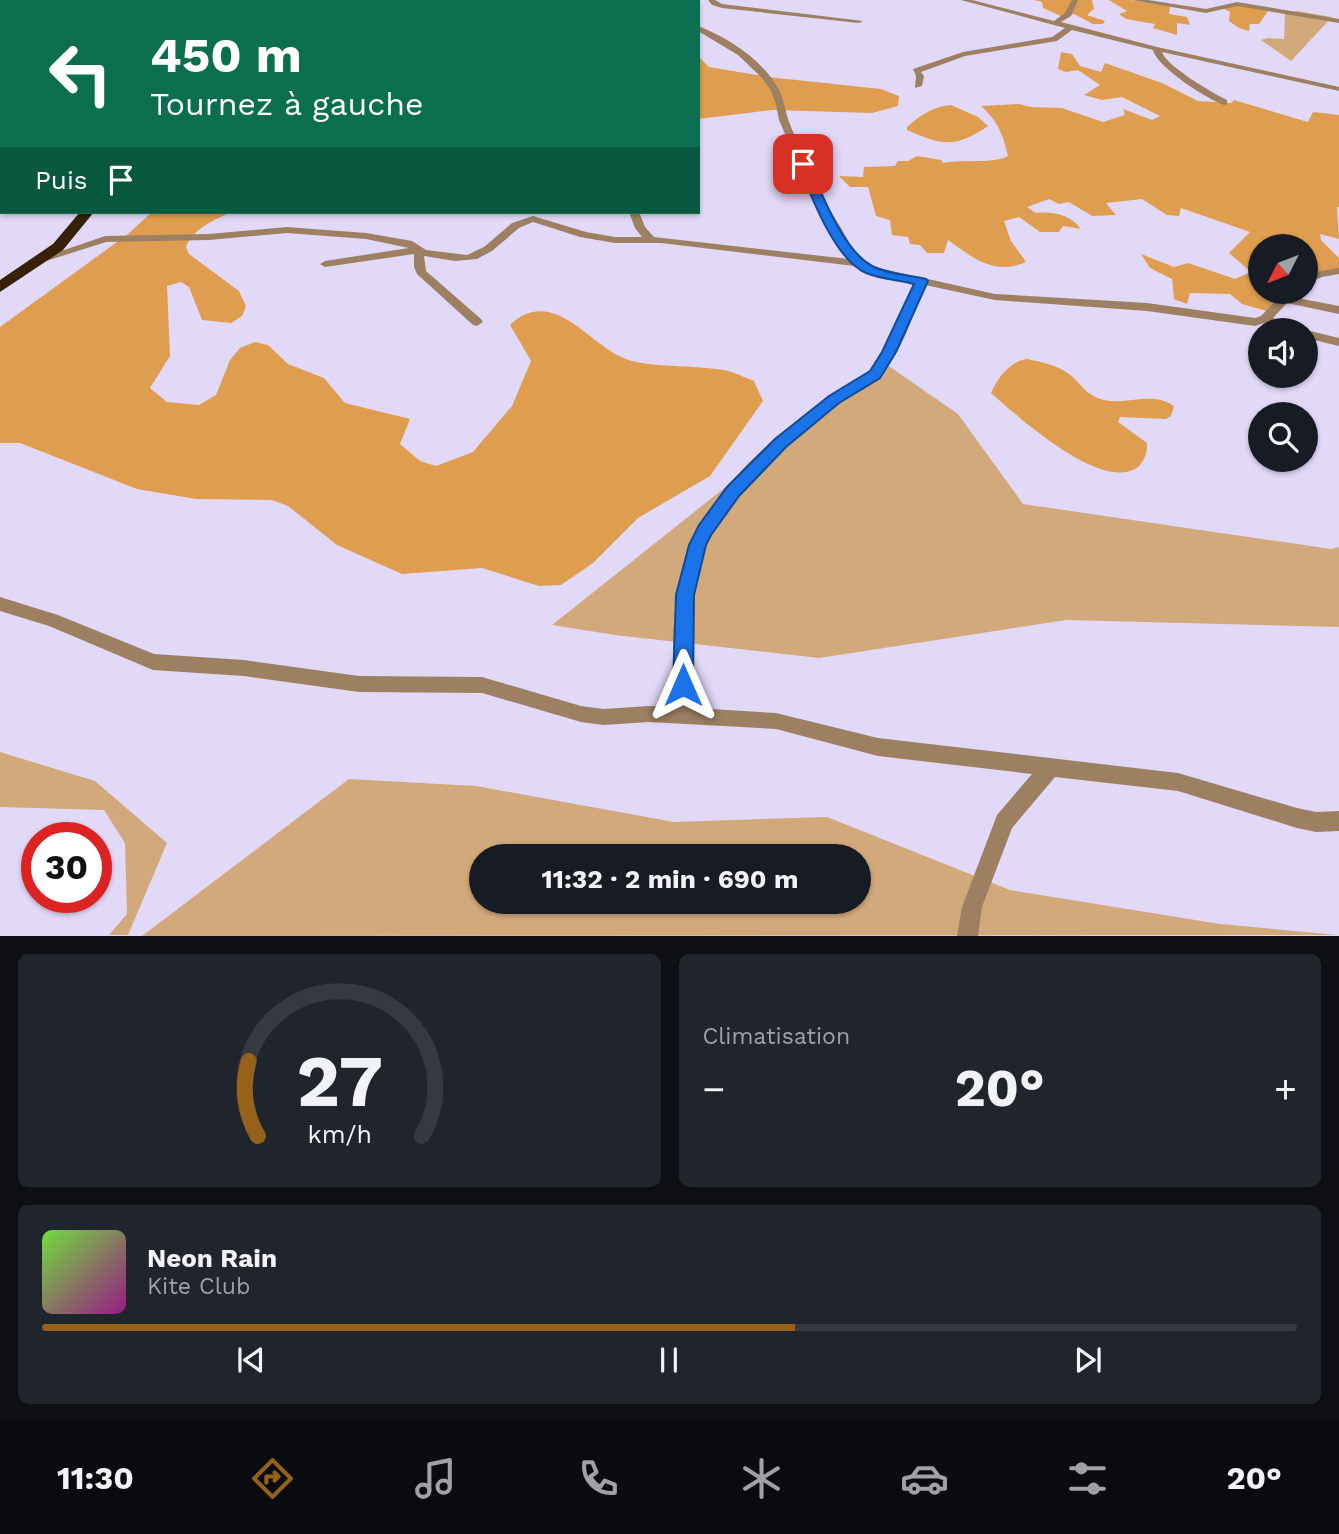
<!DOCTYPE html>
<html lang="fr">
<head>
<meta charset="utf-8">
<style>
  body { margin:0; font-family:"Work Sans",sans-serif; background:#20242c; color:#f1f3f6; height:100vh; display:flex; flex-direction:column; font-size:26px; white-space:nowrap }
  * { box-sizing:border-box; margin:0 }
  p { font-size:23px; color:#9ea1a6 }
  .icon { flex:none; width:38px; height:38px; fill:none; stroke:currentColor; stroke-width:2; stroke-linecap:round; stroke-linejoin:round }
  .map { position:relative; height:936px; overflow:hidden }
  .panel { display:flex; flex-direction:column; gap:18px; padding:18px; background:#0d0f14; flex:1 }
  .panel>* { flex:none }
  .hud { position:absolute; left:0px; top:0px; width:700px; height:214px; box-shadow:0 2px 5px #0004; background:#0b6e4f; color:#fff; overflow:hidden }
  .needle { width:46px; rotate:228deg }
  .fabs { position:absolute; left:1248px; top:234px; display:grid; gap:14px }
  .fabs a { display:grid; place-items:center; width:70px; height:70px; border-radius:50%; background:#171b24; box-shadow:0 2px 5px #0004; font-size:35px }
  .speed { position:absolute; left:21px; top:822px; display:flex; gap:14px; font-size:35px; font-weight:700; text-align:center }
  .speed>* { display:grid; place-content:center; width:91px; height:91px; border-radius:50%; background:#171b24; box-shadow:0 2px 5px #0004; line-height:1 }
  .speed .limit { border:10px solid #d22; background:#fff; color:#111 }
  .pin { position:absolute; display:grid; place-items:center; width:60px; height:60px; color:#fff; margin:-30px; border-radius:14px; box-shadow:0 4px 10px #0006 }
  .me { position:absolute; width:77px; margin:-38px; rotate:0deg; stroke-linejoin:round; filter:drop-shadow(0 0 5px #0008) }
  .turn { display:flex; align-items:center; gap:24px; height:147px; padding:0 35px; font-size:32px }
  .turn .icon { width:91px; height:91px; stroke-width:2.5 }
  .turn b { display:block; font-size:49px; line-height:60px }
  .then { display:flex; align-items:center; height:66px; padding:0 35px; background:#0003; gap:14px; font-size:26px }
  .big { font-size:52px; font-weight:700; line-height:1.1 }
  .panel .tile { flex:1; display:flex; flex-direction:column; justify-content:center; gap:10px; min-width:0; padding:0 24px; border-radius:10px; background:#20242c }
  .panel .dial { align-items:center; gap:0 }
  .dial svg { height:182px; overflow:visible; fill:none; stroke:#363941; stroke-width:7; stroke-linecap:round; text-anchor:middle }
  .dial text { fill:#f1f3f6; stroke:none }
  .song { display:flex; align-items:center; gap:21px }
  .cover { width:84px; height:84px; border-radius:10px; background:linear-gradient(135deg,hsl(100 70% 55%),hsl(310 70% 35%)) }
  .played { height:7px; border-radius:4px; background:linear-gradient(90deg,#966118 60%,#363941 60%) }
  .keys { display:flex; justify-content:space-around; direction:ltr }
  .heat { display:flex; justify-content:space-between; align-items:center; font-size:38px; direction:ltr }
  .panel .tiles { flex:1; display:grid; gap:18px; grid-template-columns:1fr 1fr }
  .tile:last-child { grid-column:span 2 }
  .trip { position:absolute; left:469px; top:844px; width:402px; height:70px; border-radius:35px; background:#171b24; box-shadow:0 2px 5px #0004; font-weight:700; line-height:70px; text-align:center }
  .menu { display:flex; height:112px; justify-content:space-around; align-items:center; background:#090b0e; color:#9ea1a6 }
  .menu .icon { width:49px; height:49px }
  .menu .selected { color:#966118 }
  .menu b { font-size:32px; color:#f1f3f6 }
  .map>svg:first-child { display:block }
  .green { fill:#d2a97a; fill-rule:evenodd }
  .forest { fill:#df9e4f }
  .lines { fill:none; stroke-linecap:round; stroke-linejoin:round }
  .minor { fill:#9c8061; fill-rule:evenodd }
  .highway { fill:#362108; fill-rule:evenodd }
  .route { fill:#1a73e8; stroke:#114b97; stroke-width:2 }
</style>
</head>
<body>
<div class="map">
<svg width="1339" height="936" viewBox="0 0 1339 936">
  <rect width="100%" height="100%" fill="#e2d9f9"/>
  <path class="green" d="M1297 11 1332 17 1291 61 1261 40 1268 38 1284 39 1285 14Z
    M883 362 958 414 1023 504 1331 549 1339 547V627L1066 620 819 658 615 635 552 625Z
    M0 752 95 781 167 843 128 935H109L127 914 125 843 104 810 0 807Z
    M349 779 476 786 674 822 827 817 1010 890 1220 924 1338 935 142 936ZM481 856H859V901H481Z"/>
  <path class="forest" d="M128 0H390L391 2H123Z
    M1034 0H1092L1094 9 1087 15 1105 21 1103 24H1093L1074 14 1061 16 1043 8 1042 2Z
    M1109 0H1130L1170 6 1169 14 1187 17 1190 25 1177 23V35L1153 28 1155 24 1126 19 1119 14 1127 11Z
    M1238 5 1268 11 1259 24H1250L1249 31 1239 28 1229 21 1230 12 1223 8Z
    M1061 52 1072 54 1080 66 1101 72 1105 63 1162 83 1198 101 1231 103 1234 100 1308 122 1313 112 1339 115V207H1337L1339 239 1320 234 1321 240 1339 258V269L1311 275 1306 280V247H1260V292H1292L1270 312 1242 304 1230 294 1190 293 1187 304 1174 299 1172 279 1150 268 1141 254 1174 267 1188 263 1235 279 1251 272 1229 253 1250 232 1181 208 1179 216 1167 215 1142 199 1106 203 1116 215 1092 216 1069 202 1059 204 1049 199 1027 207 1036 213C1053 211 1071 215 1081 229L1063 226 1059 232H1040L1019 217 1004 221 1011 241 1026 262C994 276 973 258 948 240L944 253H927L920 245 910 244 908 237 892 235 890 220 876 216 868 187H850L839 176 863 177 864 167 895 166 898 161H908L917 156 941 160 943 163C964 159 994 164 1008 156 1003 135 998 121 981 106L1019 104 1031 107 1062 108 1103 122 1125 115 1123 109 1152 120 1160 116 1122 97 1102 100 1084 95 1100 85 1078 70 1066 72 1058 69Z
    M698 56 709 67 768 77 881 89 899 96 898 106 872 113 773 110 698 119Z
    M951 105 978 117 988 126C956 148 943 146 907 130V127C919 116 934 106 951 105Z
    M152 212H232C215 219 193 229 186 247L189 254 239 291 246 306 242 316 231 323 202 320 189 287 181 282 167 286 170 356 150 388 167 402 199 405 216 395 230 360 240 348 255 342 268 345 288 364 324 378 345 403 410 419 400 444 420 461 436 466 473 452 512 406 531 361 510 325C520 315 533 309 548 312 578 318 600 352 632 361 661 368 694 365 724 370 734 372 744 377 754 381L763 401 710 476 638 518 593 563 561 585 539 586 482 568 402 574 337 545 288 506 272 500 196 499 137 489 20 443H0V327L128 234Z
    M1027 359C1042 362 1061 366 1073 377 1083 387 1089 397 1104 400 1128 405 1152 391 1174 406L1171 416 1166 419 1120 417 1118 422 1147 443C1148 451 1144 462 1138 467 1103 494 1016 415 991 393 997 379 1010 361 1027 359Z"/>
  <g class="lines">
    <path class="minor" d="M20 0H28L19 2Z
      M343 0 364 2H345Z
      M527 0H543L524 2Z
      M667 0H673L674 2H667Z
      M708 0H715L722 4 863 21 859 23 722 8 712 5Z
      M961 0H972L1054 21 1065 13 1072 0H1078L1071 16 1061 22 1157 47 1339 87V91L1162 52C1165 65 1214 94 1227 100V104L1224 105C1207 99 1157 67 1153 50L1072 30 1057 41 965 56 921 72 924 76 922 86 915 88 916 76 913 69 963 52 1052 37 1065 28Z
      M1132 0H1148L1206 9 1237 2 1339 19V23L1237 6 1206 13Z
      M0 8H2L0 13Z
      M698 26C729 38 765 61 780 92 785 104 786 116 791 127 806 162 821 196 841 228 851 245 856 258 874 267L995 294 1147 303 1255 318 1261 316 1284 292H1296L1292 297 1339 306V314L1287 303 1273 318 1301 331H1284L1264 323 1255 326 1147 311 995 300 925 285C912 316 903 351 880 376 870 388 854 394 840 402 830 409 820 417 810 424 766 459 718 505 700 559 684 606 689 660 695 708L776 713 878 738 1178 773 1297 808 1316 812 1339 811V831L1316 832 1297 828 1178 791 1055 777 1012 828 982 907 978 936H957L962 907 997 815 1032 774 878 756 776 729 649 722 603 725 581 722 482 693 359 692 244 676 153 670 49 626 0 611V597L58 615 154 654 244 660 359 676 482 677 581 706 603 709 649 706 677 707C662 572 691 504 798 420 809 411 820 402 832 395 846 387 862 381 873 369 893 345 902 312 915 283L867 272 854 266 661 243H615L580 237 533 222 519 228 492 251 477 259 455 261 424 256 426 271 481 319 483 322 477 326 473 325 417 274 414 267V254L325 267 320 264 325 261 409 248 366 239 287 233 209 240 106 242 43 262 38 259 105 236 209 234 287 227 366 233 412 241 426 250 467 255 484 247 512 223 533 216 586 232 615 237H642L635 228 629 212H639L645 227 654 237 849 259 813 198 779 120 776 104 770 89 762 78 738 55 698 31Z
      M0 41H2L0 46Z
      M2 147V153L0 154V148Z
      M1339 268V274L1322 277 1306 284V277L1315 272Z
      M1306 330 1339 338V346L1306 338 1304 331Z"/>
    <path class="highway" d="M560 0H573L558 2Z
      M80 212H94L63 250 0 292V280L53 244Z"/>
  </g>
  <path class="route" d="M800 162 809 164C822 195 843 250 872 266 887 274 909 275 926 279L928 281 896 352 880 378 839 403 786 447 739 496 711 535 706 545 694 595 693 685 690 691 683 694 676 691 673 685 676 595 689 545 699 525 727 487 775 439 829 396 870 371 882 352 914 284C899 280 880 279 866 273 834 259 811 195 798 164Z"/>
</svg>
<div class="fabs">
<a><svg class="needle" viewBox="-14 -14 28 28"><path d="M0-13l5 13h-10z" fill="#e53935"/><path d="M0 13l5-13h-10z" fill="#9ea1a6"/></svg></a>
<a><svg class="icon" aria-label="sound" viewBox="0 0 24 24"><path d="M4 9h4l5-4v14l-5-4H4zM17 9q2 3 0 6"/></svg></a>
<a><svg class="icon" aria-label="search" viewBox="0 0 24 24"><circle cx="10" cy="10" r="6"/><path d="M15 15l6 6"/></svg></a>
</div>
<div class="speed"><div class="limit">30</div></div>
<div class="pin" style="left:803px;top:164px;background:#d93025"><svg class="icon" aria-label="arrive" viewBox="0 0 24 24"><path d="M6 21V4h12l-3 4 3 4H6"/></svg></div>
<svg class="me" style="left:683px;top:685px" viewBox="-20 -20 40 40"><path d="M0-17L14 15 0 8-14 15z" fill="#1a73e8" stroke="#fff" stroke-width="4"/></svg>
<div class="trip">11:32 · 2 min · 690 m</div>
<div class="hud">
<div class="turn"><svg class="icon" aria-label="left" viewBox="0 0 24 24"><path d="M17 20v-9H6M10 6l-5 5 5 5"/></svg><div><b>450 m</b>Tournez à gauche</div></div>
<div class="then">Puis<svg class="icon" aria-label="arrive" viewBox="0 0 24 24"><path d="M6 21V4h12l-3 4 3 4H6"/></svg></div>
</div>
</div>
<section class="panel">
<div class="tiles">
<div class="tile dial"><svg viewBox="0 0 100 80">
<path d="M14 69A42 42 0 1 1 86 69"/>
<path d="M14 69A42 42 0 0 1 10 36" stroke="#966118"/>
<text x="50" y="56" font-size="32" font-weight="700">27</text>
<text x="50" y="72" font-size="11">km/h</text>
</svg></div>
<div class="tile"><p>Climatisation</p>
<div class="heat"><a>−</a><b class="big">20°</b><a>+</a></div>
</div>
<div class="tile">
<div class="song"><i class="cover"></i><div><b>Neon Rain</b><p>Kite Club</p></div></div>
<div class="played"></div>
<div class="keys"><svg class="icon" aria-label="previous" viewBox="0 0 24 24"><path d="M18 5L8 12l10 7zM5 5v14"/></svg><svg class="icon" aria-label="pause" viewBox="0 0 24 24"><path d="M8 5v14M16 5v14"/></svg><svg class="icon" aria-label="next" viewBox="0 0 24 24"><path d="M6 5l10 7-10 7zM19 5v14"/></svg></div>
</div>
</div>
</section>
<nav class="menu">
<b>11:30</b>
<svg class="icon selected" aria-label="directions" viewBox="0 0 24 24"><path d="M12 3l9 9-9 9-9-9zM9 14v-3h6M13 9l2 2-2 2"/></svg>
<svg class="icon" aria-label="music" viewBox="0 0 24 24"><path d="M9 18V5l10-2v13"/><circle cx="6" cy="18" r="3"/><circle cx="16" cy="16" r="3"/></svg>
<svg class="icon" aria-label="phone" viewBox="0 0 24 24"><path d="M5 4h4l2 5-3 2q2 4 5 5l2-3 5 2v4C11 20 4 13 5 4z"/></svg>
<svg class="icon" aria-label="climate" viewBox="0 0 24 24"><path d="M12 3v18M4 7l16 10M4 17L20 7"/></svg>
<svg class="icon" aria-label="car" viewBox="0 0 24 24"><path d="M5 17H2v-5l4-1 3-4h7l3 4 3 1v5h-3M9 17h6M6 11h13"/><circle cx="7" cy="17" r="2"/><circle cx="17" cy="17" r="2"/></svg>
<svg class="icon" aria-label="filters" viewBox="0 0 24 24"><path d="M4 7h16M4 17h16"/><circle cx="9" cy="7" r="2"/><circle cx="15" cy="17" r="2"/></svg>
<b>20°</b>
</nav>
</body>
</html>
